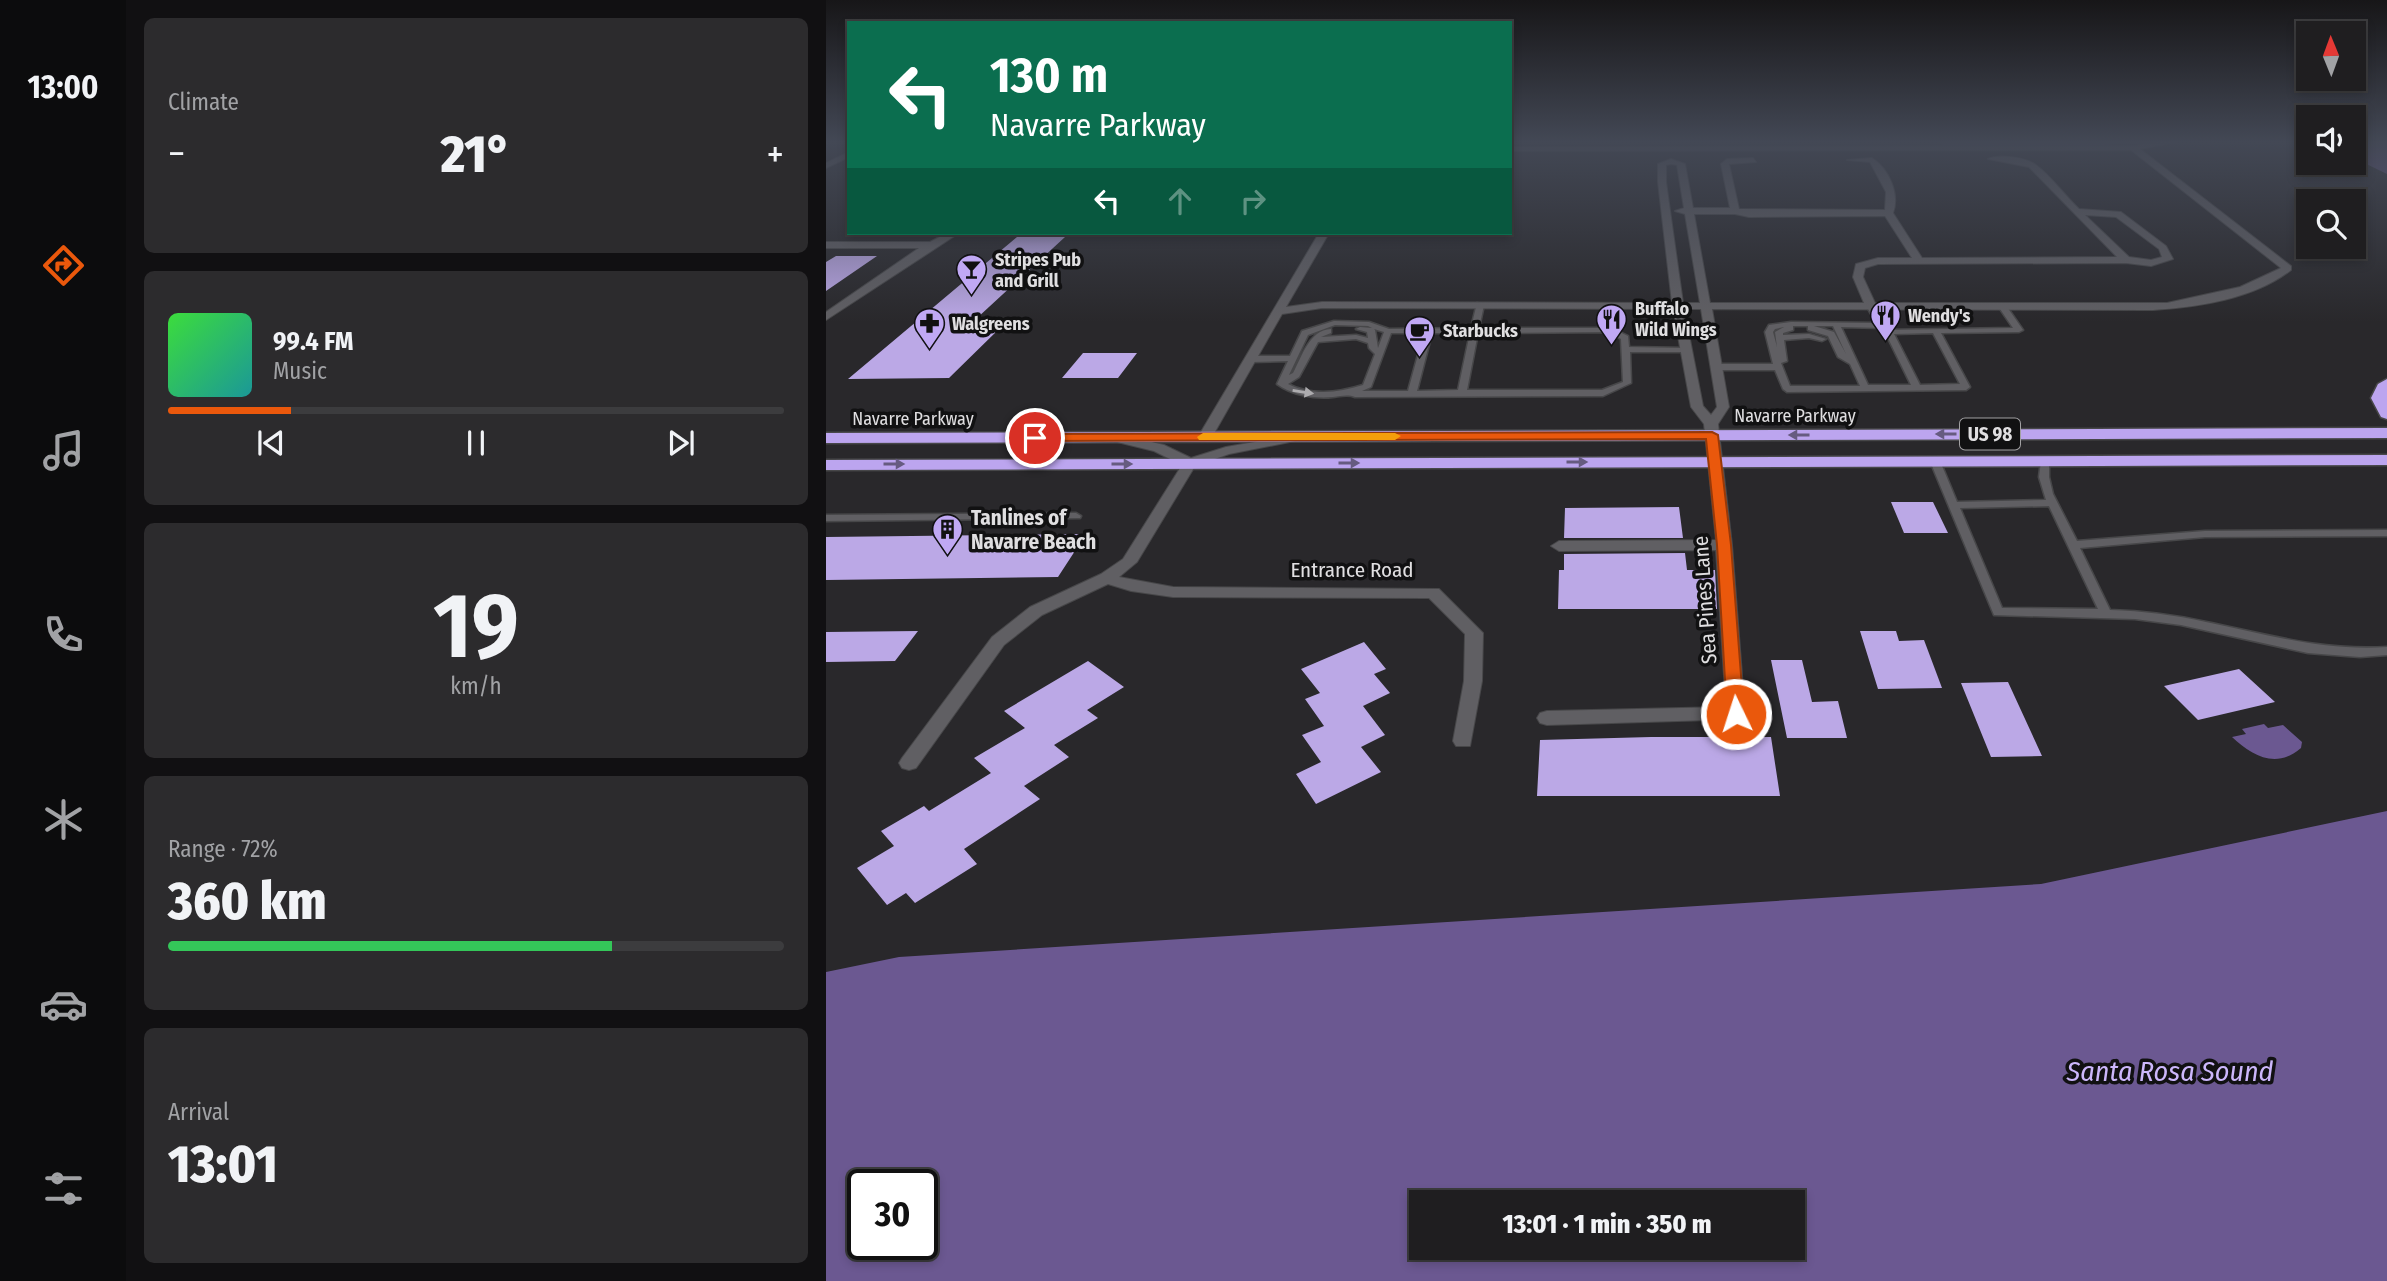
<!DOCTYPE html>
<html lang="en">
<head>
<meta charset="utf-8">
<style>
  body { margin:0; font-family:"Fira Sans Condensed",sans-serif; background:#2c2b2d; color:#f1f3f6; height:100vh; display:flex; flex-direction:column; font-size:26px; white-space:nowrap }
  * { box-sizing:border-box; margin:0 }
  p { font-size:23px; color:#a1a2a5 }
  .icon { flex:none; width:38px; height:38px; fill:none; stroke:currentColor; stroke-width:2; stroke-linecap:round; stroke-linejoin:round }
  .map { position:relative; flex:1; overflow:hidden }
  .side { display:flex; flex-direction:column; gap:18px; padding:18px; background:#111012; width:700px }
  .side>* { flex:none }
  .hud { position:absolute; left:21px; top:21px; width:665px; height:214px; border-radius:0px; box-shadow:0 4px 10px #0003,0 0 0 2px #3c3c3e; background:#0b6e4f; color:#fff; overflow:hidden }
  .needle { width:46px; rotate:359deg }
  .tools { position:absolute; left:1470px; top:21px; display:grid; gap:14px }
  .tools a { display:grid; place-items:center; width:70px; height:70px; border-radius:0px; background:#1f1e20; box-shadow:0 4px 10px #0003,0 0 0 2px #3c3c3e; font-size:35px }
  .speed { position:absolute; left:21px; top:1169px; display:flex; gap:14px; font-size:35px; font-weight:700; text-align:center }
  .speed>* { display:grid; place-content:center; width:91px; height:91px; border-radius:50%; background:#1f1e20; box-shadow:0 4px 10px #0003,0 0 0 2px #3c3c3e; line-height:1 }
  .speed .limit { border:4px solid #111; border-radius:10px; background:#fff; color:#111 }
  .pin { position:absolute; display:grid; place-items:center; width:60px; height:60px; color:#fff; margin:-30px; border:4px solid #fff; border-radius:50%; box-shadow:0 2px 7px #0007 }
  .me { position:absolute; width:77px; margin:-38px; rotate:356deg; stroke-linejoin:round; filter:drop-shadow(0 0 5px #0008) }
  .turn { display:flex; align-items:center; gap:24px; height:147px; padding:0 28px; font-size:32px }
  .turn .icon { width:91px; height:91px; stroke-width:2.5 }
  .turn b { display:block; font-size:49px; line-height:60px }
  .lanes { display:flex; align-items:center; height:66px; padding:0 28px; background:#0003; justify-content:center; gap:35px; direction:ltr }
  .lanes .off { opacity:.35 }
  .big { font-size:52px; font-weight:800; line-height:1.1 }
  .side .card { flex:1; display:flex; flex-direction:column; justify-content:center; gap:10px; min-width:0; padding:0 24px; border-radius:10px; background:#2c2b2d }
  .side .dial { align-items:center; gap:0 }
  .dial b { font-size:91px; line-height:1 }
  .song { display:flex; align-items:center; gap:21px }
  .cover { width:84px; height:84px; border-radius:10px; background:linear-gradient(135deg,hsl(120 70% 55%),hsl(180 70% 35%)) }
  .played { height:7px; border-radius:4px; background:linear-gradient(90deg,#ea580c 20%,#3c3c3e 20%) }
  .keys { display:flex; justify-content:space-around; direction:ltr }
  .heat { display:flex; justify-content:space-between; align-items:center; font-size:38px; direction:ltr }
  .charge { height:10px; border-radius:5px; background:linear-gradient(90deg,#34c759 72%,#3c3c3e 0) }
  .trip { position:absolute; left:583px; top:1190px; width:396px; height:70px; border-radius:0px; background:#1f1e20; box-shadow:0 4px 10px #0003,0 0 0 2px #3c3c3e; font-weight:800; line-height:70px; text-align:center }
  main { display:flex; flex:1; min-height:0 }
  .menu { display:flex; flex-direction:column; width:126px; justify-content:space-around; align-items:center; background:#0c0c0d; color:#a1a2a5 }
  .menu .icon { width:49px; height:49px }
  .menu .on { color:#ea580c }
  .menu b { font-size:32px; color:#f1f3f6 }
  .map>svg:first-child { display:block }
  .green { fill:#4c3f67 }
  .water { fill:#6b5891; fill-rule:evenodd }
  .building { fill:#bba8e6 }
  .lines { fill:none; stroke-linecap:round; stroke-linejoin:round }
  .lane-casing { stroke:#474749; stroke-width:3 }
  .street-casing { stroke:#474749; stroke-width:2 }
  .highway-casing { stroke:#474749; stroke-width:3 }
  .lane { fill:#605f63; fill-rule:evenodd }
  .street { fill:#605f63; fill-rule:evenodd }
  .highway { fill:#bca5ef; fill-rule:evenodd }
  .oneway { fill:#adacaf }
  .oneway2 { fill:#665b80 }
  .route { fill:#ea580c; stroke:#983908; stroke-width:2 }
  .slow { fill:#f59e0b }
  .labels { text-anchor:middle; stroke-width:7; stroke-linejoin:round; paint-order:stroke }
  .far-poi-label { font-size:18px; font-weight:bold; fill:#e0dfe1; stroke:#111112; text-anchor:start }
  .far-street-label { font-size:18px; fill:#e0dfe1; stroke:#111112 }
  .shield { fill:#111112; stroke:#a2a1a3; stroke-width:2 }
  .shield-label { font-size:19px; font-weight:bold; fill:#e0dfe1 }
  .poi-label { font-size:21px; font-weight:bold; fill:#e0dfe1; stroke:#111112; text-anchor:start }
  .street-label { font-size:21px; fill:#e0dfe1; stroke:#111112 }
  .near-water-label { font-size:28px; font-style:italic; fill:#ccb7fb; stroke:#111112 }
</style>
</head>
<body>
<main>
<nav class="menu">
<b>13:00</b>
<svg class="icon on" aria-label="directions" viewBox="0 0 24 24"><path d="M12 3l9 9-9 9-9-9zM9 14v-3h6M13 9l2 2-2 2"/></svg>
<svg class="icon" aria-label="music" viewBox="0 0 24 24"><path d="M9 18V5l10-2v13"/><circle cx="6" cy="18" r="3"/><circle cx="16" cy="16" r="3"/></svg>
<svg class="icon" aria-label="phone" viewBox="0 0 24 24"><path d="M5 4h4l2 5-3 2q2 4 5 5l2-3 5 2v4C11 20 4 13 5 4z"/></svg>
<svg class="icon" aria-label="climate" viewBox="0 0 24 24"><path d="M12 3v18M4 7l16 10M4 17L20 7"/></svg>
<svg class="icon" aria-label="car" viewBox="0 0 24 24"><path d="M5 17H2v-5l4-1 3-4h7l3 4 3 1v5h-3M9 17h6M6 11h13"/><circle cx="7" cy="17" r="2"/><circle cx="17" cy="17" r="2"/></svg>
<svg class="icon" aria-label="filters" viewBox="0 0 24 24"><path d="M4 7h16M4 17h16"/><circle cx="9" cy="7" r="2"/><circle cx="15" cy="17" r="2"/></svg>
</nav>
<section class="side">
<div class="card"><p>Climate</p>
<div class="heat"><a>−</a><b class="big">21°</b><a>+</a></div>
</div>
<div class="card">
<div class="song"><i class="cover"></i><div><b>99.4 FM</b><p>Music</p></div></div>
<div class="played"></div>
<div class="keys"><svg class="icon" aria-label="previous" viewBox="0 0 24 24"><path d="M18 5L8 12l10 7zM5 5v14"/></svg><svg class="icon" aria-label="pause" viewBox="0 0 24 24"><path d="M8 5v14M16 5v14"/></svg><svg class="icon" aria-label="next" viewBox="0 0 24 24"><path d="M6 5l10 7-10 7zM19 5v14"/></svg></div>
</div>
<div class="card dial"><b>19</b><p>km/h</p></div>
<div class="card"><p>Range · 72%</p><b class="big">360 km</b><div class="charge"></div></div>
<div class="card"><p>Arrival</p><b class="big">13:01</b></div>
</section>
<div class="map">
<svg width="1561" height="1281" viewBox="0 0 1561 1281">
  <rect width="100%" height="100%" fill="#29282b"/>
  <path class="green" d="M1113 142H1334L1259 146H1117Z"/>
  <path class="water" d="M1528 142H1561V174L1528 158Z
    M1438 724 1442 728 1457 725 1476 742 1475 748C1450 770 1425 755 1406 737L1420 734 1416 729Z
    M1561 811V1281H0V972L73 957 1215 884ZM37 1185H96V1244H37ZM966 1202V1248H595V1202Z"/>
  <path class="building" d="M191 237H239L138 330 173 329 123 378 22 379Z
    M10 256H51L0 291V262Z
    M257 353H311L292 378H236Z
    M1065 502H1107L1122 533H1078Z
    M853 507 857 538H738L739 508Z
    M260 534 232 577 0 580V537Z
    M859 553 861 570H889L891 609H732L733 570H738V554Z
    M92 631 69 661 0 662V632Z
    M1034 631H1070L1073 641 1098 640 1116 688 1052 689Z
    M538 642 560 669 548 674 564 693 537 706 559 735 535 747 555 772 490 804 470 774 495 762 476 735 498 726 479 699 494 693 475 669Z
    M945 660H976L986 702 1012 701 1021 738H961Z
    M262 661 298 687 261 710 272 718 228 745 243 757 198 786 214 799 138 849 151 864 89 903 80 893 61 905 31 868 68 846 55 831 98 806 103 811 165 773 148 758 199 728 178 711Z
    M1413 669 1449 702 1372 720 1338 686Z
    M1182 682 1216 756 1165 757 1135 683Z
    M825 737H945L954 796H711L714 740Z"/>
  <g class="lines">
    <defs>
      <path id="lane" d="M651 303 658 305 653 328H785L802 336 803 347 858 348 862 350 858 352H804L805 383 777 396 529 397C522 394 515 396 507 397 488 399 466 395 451 384L462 361 425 362 421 359 425 356H464L476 331 508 321 543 322 563 329 645 328ZM509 325 542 326 546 328 534 327 530 329 541 332 542 338 530 335 495 337 505 333V329C483 330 476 357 467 373L463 375 482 335ZM548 329 558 332 552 348 549 330ZM783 332 795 339 797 382 776 390H641L652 333ZM565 333H598L582 391H536L545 387ZM606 333H644L632 390 591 391ZM530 339 542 343 543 348 549 354 537 385C512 393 486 396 462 384L473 377 492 342Z
        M1041 303 1048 305 1059 326 1058 328 1015 327 1042 385H1085L1059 332 1060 330 1187 328 1172 306 1176 304H1179L1197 330 1193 332 1115 333 1144 387 1140 390 961 392 957 389 949 370H890L886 367 890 364H947L939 332 943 325 965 322 1050 323 1040 305ZM967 326H982V330L1002 336 1012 357 1024 364 1034 386H964L955 363 961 361 958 340 983 338 996 341 1000 339 983 334 957 335V333L967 330ZM988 326H1007L1020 354 1008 332ZM958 327 949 332 951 347 947 332 949 329ZM1107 333 1134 384 1094 385 1068 334Z
        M1109 458 1114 461 1131 502 1220 500 1213 477 1215 461 1217 459H1223V477L1227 494 1251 541 1379 531 1561 530V536L1379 537 1254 548 1284 610C1317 611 1349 615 1380 622 1443 635 1497 651 1561 647V655L1534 657 1482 653 1355 625 1309 619 1168 615 1104 461ZM1223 506 1272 609 1176 608 1134 508Z
        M250 513 255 516 254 518 0 521V515Z"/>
      <path id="street" d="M1329 142H1349L1314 149 1465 266V270C1428 299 1372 307 1327 310L886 309 903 407 892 424 906 545 919 714 917 719 721 725 714 723 711 718 714 713 721 711 900 707 890 550 733 551 725 546 733 541 890 540 878 424 865 407 847 309 496 308 456 314 386 437 379 441 372 437 493 233H503L460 307 496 302 846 303 832 182V164L845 159 859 164 867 208H904L895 164 901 159 927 158 930 162 903 164 913 209 1059 210 1060 192 1044 162 1021 160 1046 158C1063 169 1074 194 1067 213L1096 258 1291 257 1203 167 1162 159C1172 154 1200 157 1210 165 1226 177 1239 196 1253 209L1295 212 1340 246 1347 259 1325 266 1300 263 1052 264 1039 268 1037 277 1049 303H1341L1414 287 1455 268 1305 150 684 151V147L1307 146ZM845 164 851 165 858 208 849 211 859 214 874 303H857L840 182V165ZM868 214H909L923 217 1059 216 1086 258H1052L1030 264 1027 277 1038 303H884ZM1259 215 1290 217 1333 249 1336 257 1325 260 1303 257ZM858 309H875L891 407 885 415 877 406Z
        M23 152V157L0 168V163Z
        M121 233H133L0 320V312L93 248H0V242H104Z
        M288 433 338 445 365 458 400 447 469 435V441L403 454 369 466 311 562 293 577 347 587 613 589 657 633 656 681 644 746H630L627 741 638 681 639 634 603 598 347 597 305 591 282 584 216 615 178 645 90 768 83 770 76 768 73 763 76 758 166 637 204 607 275 574 297 559 356 465 328 451 283 440 281 437Z"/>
      <path id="highway" d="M1561 379V419L1555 417 1545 398 1552 384Z
        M1561 428V438L0 443V433Z
        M1561 455V465L0 470V460Z"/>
    </defs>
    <use href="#lane" class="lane-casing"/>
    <use href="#street" class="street-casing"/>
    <use href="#highway" class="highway-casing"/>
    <use href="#lane" class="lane"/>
    <use href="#street" class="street"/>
    <use href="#highway" class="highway"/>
  </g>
  <defs><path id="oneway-solid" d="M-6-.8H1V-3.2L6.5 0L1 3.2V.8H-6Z" transform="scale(1.75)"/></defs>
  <use class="oneway" href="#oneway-solid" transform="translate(477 392) rotate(9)"/>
  <g class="oneway2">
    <use href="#oneway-solid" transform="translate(1120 434) rotate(180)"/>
    <use href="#oneway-solid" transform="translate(973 435) rotate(180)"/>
    <use href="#oneway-solid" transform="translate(751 462)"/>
    <use href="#oneway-solid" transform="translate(523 463)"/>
    <use href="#oneway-solid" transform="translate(68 464)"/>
    <use href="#oneway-solid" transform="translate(296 464)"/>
  </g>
  <linearGradient id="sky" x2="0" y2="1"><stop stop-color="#171618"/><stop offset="0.44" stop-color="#434855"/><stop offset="1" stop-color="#434855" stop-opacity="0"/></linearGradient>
  <rect width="1561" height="322" fill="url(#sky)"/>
  <path class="route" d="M886 432 892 435 905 545 918 714 910 720 901 714 891 545 880 439 209 441 203 438 209 434Z"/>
  <path class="slow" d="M377 433H569L575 436 569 440H373L371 437Z"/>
  <defs>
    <symbol id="bar-pin" viewBox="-11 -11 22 30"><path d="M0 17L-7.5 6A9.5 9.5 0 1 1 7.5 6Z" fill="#c0a8f4" stroke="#111112"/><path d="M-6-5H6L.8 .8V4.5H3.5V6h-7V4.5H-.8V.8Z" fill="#111"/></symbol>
    <symbol id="restaurant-pin" viewBox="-11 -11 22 30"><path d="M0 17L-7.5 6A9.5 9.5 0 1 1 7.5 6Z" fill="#c0a8f4" stroke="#111112"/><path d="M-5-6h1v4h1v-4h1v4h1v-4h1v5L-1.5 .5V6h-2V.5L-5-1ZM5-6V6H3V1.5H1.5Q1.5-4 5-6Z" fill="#111"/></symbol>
    <symbol id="pharmacy-pin" viewBox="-11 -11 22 30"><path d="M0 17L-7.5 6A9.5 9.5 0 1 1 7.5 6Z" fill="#c0a8f4" stroke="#111112"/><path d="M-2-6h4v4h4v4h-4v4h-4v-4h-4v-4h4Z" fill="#111"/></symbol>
    <symbol id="cafe-pin" viewBox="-11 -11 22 30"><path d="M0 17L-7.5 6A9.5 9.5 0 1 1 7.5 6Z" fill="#c0a8f4" stroke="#111112"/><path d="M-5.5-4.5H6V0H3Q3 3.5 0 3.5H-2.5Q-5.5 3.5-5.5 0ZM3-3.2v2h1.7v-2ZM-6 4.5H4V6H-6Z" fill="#111"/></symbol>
    <symbol id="building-pin" viewBox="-11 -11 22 30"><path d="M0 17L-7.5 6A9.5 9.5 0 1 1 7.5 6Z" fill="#c0a8f4" stroke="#111112"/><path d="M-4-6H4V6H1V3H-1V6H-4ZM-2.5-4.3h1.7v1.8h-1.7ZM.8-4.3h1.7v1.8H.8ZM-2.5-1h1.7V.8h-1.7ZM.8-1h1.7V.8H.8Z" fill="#111"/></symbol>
  </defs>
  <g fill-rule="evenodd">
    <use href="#bar-pin" x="128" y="252" width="35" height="47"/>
    <use href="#restaurant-pin" x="1042" y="298" width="35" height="47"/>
    <use href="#restaurant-pin" x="768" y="302" width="35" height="47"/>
    <use href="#pharmacy-pin" x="86" y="306" width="35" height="47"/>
    <use href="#cafe-pin" x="576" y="314" width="35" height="47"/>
    <use href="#building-pin" x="104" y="512" width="35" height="47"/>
  </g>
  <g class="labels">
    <g class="far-poi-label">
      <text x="169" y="266">Stripes Pub<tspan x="169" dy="21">and Grill</tspan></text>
      <text x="809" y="315">Buffalo<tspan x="809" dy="21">Wild Wings</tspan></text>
      <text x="1082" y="322">Wendy's</text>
      <text x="126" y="330">Walgreens</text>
      <text x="617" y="337">Starbucks</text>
    </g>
    <g class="far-street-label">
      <text x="969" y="422">Navarre Parkway</text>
      <text x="87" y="425">Navarre Parkway</text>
    </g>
    <rect class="shield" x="1134" y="418.5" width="60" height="31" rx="5"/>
    <g class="shield-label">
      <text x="1164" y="441">US 98</text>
    </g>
    <g class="poi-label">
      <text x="145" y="525">Tanlines of<tspan x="145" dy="24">Navarre Beach</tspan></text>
    </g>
    <g class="street-label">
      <text x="526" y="577">Entrance Road</text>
      <text transform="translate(879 600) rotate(-94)" y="7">Sea Pines Lane</text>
    </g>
    <g class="near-water-label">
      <text x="1344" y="1081">Santa Rosa Sound</text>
    </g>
  </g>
</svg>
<div class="tools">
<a><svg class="needle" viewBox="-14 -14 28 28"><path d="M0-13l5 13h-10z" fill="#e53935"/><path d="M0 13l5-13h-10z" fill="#a1a2a5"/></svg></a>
<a><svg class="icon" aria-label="sound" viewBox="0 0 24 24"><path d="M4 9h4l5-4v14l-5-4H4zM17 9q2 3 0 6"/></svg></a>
<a><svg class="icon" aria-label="search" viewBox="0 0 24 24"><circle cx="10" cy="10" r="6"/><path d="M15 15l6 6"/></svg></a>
</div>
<div class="speed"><div class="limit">30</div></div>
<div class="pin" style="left:209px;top:438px;background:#d93025"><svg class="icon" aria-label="arrive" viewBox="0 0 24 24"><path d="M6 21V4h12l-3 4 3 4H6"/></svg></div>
<svg class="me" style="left:910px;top:714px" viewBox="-20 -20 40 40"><circle r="17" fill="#ea580c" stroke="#fff" stroke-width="3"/><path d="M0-11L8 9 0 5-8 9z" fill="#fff"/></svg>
<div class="trip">13:01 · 1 min · 350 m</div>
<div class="hud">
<div class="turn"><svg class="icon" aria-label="left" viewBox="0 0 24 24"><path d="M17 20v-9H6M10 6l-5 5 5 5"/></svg><div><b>130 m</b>Navarre Parkway</div></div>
<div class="lanes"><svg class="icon" aria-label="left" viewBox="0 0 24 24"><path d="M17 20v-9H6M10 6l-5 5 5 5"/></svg><svg class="icon off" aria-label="ahead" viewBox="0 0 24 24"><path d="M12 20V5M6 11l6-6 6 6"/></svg><svg class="icon off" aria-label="right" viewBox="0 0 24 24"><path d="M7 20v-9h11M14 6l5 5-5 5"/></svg></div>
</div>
</div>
</main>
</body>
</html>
